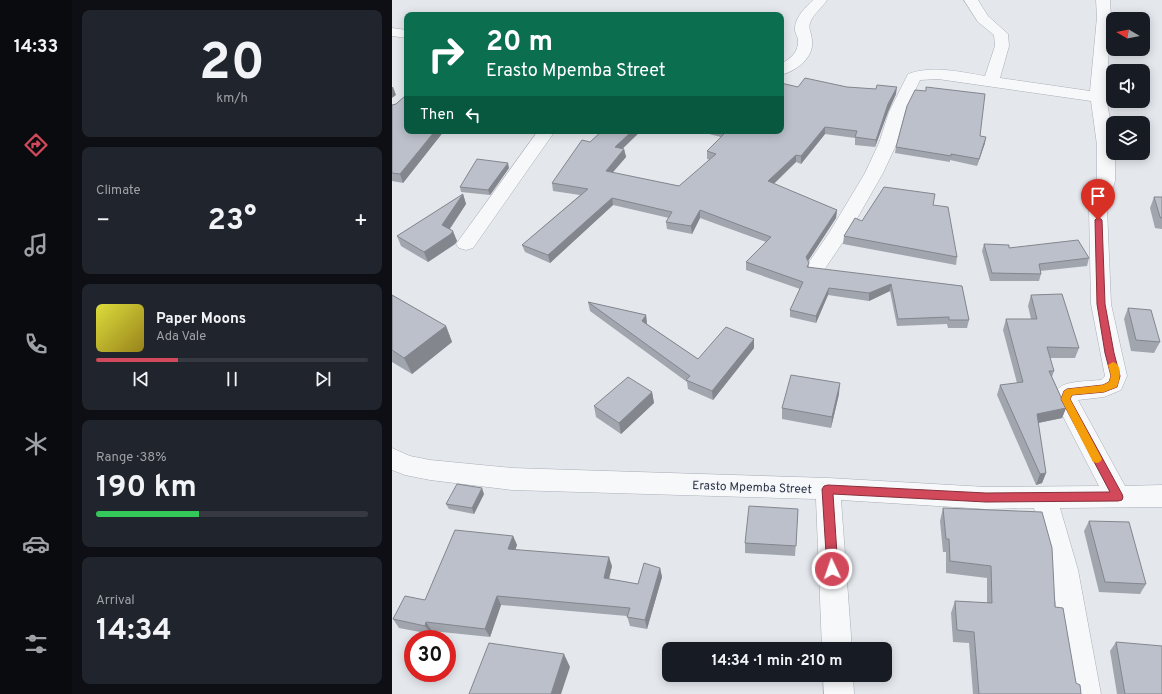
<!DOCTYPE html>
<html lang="en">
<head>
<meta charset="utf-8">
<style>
  body { margin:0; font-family:Overpass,sans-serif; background:#20242c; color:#f1f3f6; height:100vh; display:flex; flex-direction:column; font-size:15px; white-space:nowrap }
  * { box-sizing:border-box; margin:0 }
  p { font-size:13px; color:#9ea1a6 }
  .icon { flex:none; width:22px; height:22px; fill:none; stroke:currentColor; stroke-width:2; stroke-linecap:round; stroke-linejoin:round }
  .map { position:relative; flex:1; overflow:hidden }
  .drawer { display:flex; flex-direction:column; gap:10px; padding:10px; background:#0d0f14; width:320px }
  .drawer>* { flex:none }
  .hud { position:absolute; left:12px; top:12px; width:380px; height:122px; border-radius:8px; box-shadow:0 2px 10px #0003; background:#0b6e4f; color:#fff; overflow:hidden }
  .needle { width:26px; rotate:280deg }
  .controls { position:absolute; left:714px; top:12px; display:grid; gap:8px }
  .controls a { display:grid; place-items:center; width:44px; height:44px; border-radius:8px; background:#171b24; box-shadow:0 2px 10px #0003; font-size:20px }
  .speed { position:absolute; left:12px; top:630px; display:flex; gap:8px; font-size:20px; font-weight:700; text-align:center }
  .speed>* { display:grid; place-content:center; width:52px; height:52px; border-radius:50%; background:#171b24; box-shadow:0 2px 10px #0003; line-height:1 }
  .speed .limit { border:6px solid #d22; background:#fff; color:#111 }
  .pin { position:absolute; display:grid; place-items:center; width:34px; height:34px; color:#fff; margin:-41px -17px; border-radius:50% 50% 50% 0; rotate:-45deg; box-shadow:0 0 4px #0007 }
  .pin .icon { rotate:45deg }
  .me { position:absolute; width:44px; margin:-22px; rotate:357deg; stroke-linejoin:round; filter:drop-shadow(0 0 3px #0008) }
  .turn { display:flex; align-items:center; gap:14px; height:84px; padding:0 16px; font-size:18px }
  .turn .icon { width:52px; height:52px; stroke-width:2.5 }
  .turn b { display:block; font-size:28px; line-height:34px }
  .then { display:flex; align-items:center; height:38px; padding:0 16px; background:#0003; gap:8px; font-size:15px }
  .big { font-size:30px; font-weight:700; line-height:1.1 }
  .drawer .card { flex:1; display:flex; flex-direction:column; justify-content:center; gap:6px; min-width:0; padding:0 14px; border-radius:8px; background:#20242c }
  .drawer .dial { align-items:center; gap:0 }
  .dial b { font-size:52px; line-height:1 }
  .song { display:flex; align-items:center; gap:12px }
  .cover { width:48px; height:48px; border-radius:6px; background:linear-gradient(135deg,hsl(60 70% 55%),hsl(50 70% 35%)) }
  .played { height:4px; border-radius:2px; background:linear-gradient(90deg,#d1495b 30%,#363941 30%) }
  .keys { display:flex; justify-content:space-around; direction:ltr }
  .heat { display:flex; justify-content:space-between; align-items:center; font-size:22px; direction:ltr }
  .charge { height:6px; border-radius:3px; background:linear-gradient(90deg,#34c759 38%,#363941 0) }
  .trip { position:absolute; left:270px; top:642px; width:230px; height:40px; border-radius:8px; background:#171b24; box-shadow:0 2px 10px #0003; font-weight:700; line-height:40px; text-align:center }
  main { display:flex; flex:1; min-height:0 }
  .menu { display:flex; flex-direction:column; width:72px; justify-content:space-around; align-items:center; background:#090b0e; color:#9ea1a6 }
  .menu .icon { width:28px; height:28px }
  .menu .current { color:#d1495b }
  .menu b { font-size:18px; color:#f1f3f6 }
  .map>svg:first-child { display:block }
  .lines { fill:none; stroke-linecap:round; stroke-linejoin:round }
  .minor-casing { stroke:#a9aeb7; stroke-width:1 }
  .minor { fill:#f7f8fa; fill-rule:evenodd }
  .wall { fill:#a1a5ae }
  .shaded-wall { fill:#83868d }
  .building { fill:#bbc0ca; stroke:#83868d }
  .route { fill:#d1495b; stroke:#882f3b }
  .slow { fill:#f59e0b }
  .labels { text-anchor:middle; stroke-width:3; stroke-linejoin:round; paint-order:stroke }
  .street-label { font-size:12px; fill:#2b3445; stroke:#f4f6f9 }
</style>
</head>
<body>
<main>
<nav class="menu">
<b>14:33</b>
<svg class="icon current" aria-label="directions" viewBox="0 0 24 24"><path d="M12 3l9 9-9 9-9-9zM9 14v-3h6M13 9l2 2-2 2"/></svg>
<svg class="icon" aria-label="music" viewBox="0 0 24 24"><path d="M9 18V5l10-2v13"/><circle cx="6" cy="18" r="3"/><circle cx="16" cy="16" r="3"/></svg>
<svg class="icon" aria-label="phone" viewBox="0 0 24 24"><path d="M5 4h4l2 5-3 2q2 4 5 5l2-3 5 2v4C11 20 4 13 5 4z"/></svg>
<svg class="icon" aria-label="climate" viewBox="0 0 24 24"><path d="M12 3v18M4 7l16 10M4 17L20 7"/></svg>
<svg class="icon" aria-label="car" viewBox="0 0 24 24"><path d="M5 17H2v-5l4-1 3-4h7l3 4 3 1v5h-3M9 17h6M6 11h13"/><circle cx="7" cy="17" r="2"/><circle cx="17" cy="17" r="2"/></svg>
<svg class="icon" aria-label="filters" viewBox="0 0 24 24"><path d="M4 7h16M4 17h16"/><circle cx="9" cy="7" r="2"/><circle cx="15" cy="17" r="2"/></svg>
</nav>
<section class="drawer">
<div class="card dial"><b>20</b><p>km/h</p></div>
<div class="card"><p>Climate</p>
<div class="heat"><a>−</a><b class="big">23°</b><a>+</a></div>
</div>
<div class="card">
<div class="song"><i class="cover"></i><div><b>Paper Moons</b><p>Ada Vale</p></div></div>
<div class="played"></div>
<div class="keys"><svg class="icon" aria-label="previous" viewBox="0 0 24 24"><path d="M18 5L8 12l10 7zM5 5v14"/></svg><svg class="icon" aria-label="pause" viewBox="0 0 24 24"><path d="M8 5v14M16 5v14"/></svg><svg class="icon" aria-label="next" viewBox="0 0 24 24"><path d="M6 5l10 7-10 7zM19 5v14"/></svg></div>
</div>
<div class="card"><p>Range · 38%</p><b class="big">190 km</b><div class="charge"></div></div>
<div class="card"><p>Arrival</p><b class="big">14:34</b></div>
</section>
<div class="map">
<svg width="770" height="694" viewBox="0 0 770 694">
  <rect width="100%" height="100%" fill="#e4e7ec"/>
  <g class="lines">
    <defs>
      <path id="minor" d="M421 0H435C430 8 421 14 418 23 416 29 420 34 420 41 422 58 404 71 389 75V64C399 58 407 52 406 39 405 35 402 31 403 27 404 16 414 7 421 0Z
        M572 0H586L596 16 616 34 617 46 608 78 698 91 705 17 704 0H718L719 17 714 97 721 136V153H723V181L715 208 719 304 735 376 729 390 712 397 686 400 733 486 770 485V507L668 508 686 570 709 694H679L658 570 642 508 594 509 449 500 460 649H430L424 499 120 490 38 480 13 475 0 470V448L18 456 38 460 120 468 436 478 594 487 707 486 662 399C663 395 664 390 668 387 675 381 699 381 709 380L713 376 699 304 697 208 705 181V145L699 101 546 79 528 80 513 112 505 143 491 173 455 236 432 270 425 272 418 270 415 265 437 233 473 173 487 143 497 112 516 74C541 65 568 72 593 76L603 46 602 35 586 22Z
        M0 28 15 30V38L0 36Z
        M146 131H163L81 248 74 250 67 248 64 244 67 240Z
        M431 675H461L462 694H432Z"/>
    </defs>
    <use href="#minor" class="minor-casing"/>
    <use href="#minor" class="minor"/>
  </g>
  <path class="wall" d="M406 87H455L504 94 496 112 483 147 463 145V138L433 134 409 164 404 162 382 184 445 210 444 218 416 261 417 268 570 286 577 320 575 328H556L555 324 505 326 498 291 477 301 436 295 424 323 398 317V310L408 289 354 270V262L374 242 308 218 300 234 275 229 274 222 277 218 221 205 158 263 133 252 130 245 188 195 161 191 160 183 230 149H232L234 157 220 173 287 186 318 160 315 159V151L329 137 305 131H389Z
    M13 96 15 131H52L11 183 0 181V105L4 104Z
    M588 136 593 143 585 166 558 160V162L503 153 504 147Z
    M117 168 98 195 69 192 68 187Z
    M71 194 74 204 58 229 65 241 63 244 36 262 9 246 5 236Z
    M762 197H770V229L763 228 758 208Z
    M541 205 565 257 564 265 451 244 452 236 470 221Z
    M592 244 617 248 697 258 695 266 648 271 649 274 647 281H598L590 251Z
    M0 295 54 326 60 342 20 374 0 362Z
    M639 295 687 348 683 358H658L662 371 660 377 674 408 670 418 646 423 654 473 650 483 644 485 605 395 608 385 625 383 611 330 614 319H639L636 306Z
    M196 302 254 315 255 324 306 359 362 348 321 400 296 389 295 382 198 311Z
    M736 308 768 342 762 353 739 351 732 319Z
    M260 392 262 403 229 434 204 417 202 406Z
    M447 394 439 428 390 419V408Z
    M92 494 82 514 57 509 54 504Z
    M551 508 663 607 684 683 689 694H581L577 643 561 642 559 613 563 601 595 603V578L554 573V552H551L548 521Z
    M406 509 403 556 353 553V543Z
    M697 521 754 584 748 594 707 592 692 531Z
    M121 536 125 545 123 550 220 566 217 579 246 584 268 568 270 577 255 629 238 626 235 616 109 605 98 637 40 631 39 634 7 628 1 619 33 600Z
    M724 642 770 694H725L718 651Z"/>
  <path class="shaded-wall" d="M0 87H1L4 95 0 98Z
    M505 87 504 94 496 112 483 147 484 140 496 104Z
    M433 127V134L409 164V156Z
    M43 131H52L11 183 8 174Z
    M240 131H249L224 155 223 147Z
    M594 137 593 143 585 166 587 159Z
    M232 149 234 157 215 179 214 171Z
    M404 155V162L376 189V181Z
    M116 163 117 168 98 195 96 190Z
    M71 194 74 204 54 234 50 225Z
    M220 198 221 205 158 263 156 255Z
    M308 210V218L300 234 299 226Z
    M445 210 444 218 414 264V257Z
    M61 231 65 241 63 244 36 262 32 252Z
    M499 284 498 291 477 301V293Z
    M437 288 436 295 424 323V316Z
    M254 315 255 325 250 321Z
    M54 326 60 342 20 374 12 358Z
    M362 339V348L321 400 320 391Z
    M448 383 447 394 439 428 440 417Z
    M260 392 262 403 229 434 227 423Z
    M674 408 670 418 641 424 645 414Z
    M654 473 650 483 644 485 648 474Z
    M90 488 92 494 82 514 80 508Z
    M121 536 125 545 120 559 116 549Z
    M217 557 220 566 215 587 212 578Z
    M268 568 270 577 255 629 253 620Z
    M105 596 109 605 98 637 93 629Z
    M34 622 40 631 39 634 33 626Z
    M172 654 178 667 169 694H159Z"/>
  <path class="building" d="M413 78 455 87 484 89 485 85 505 87 496 104 484 140 463 137 465 131 433 127 409 156 404 155 376 181 445 210 414 257 417 263 415 267 570 286 577 320H557V317L506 319 499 284 477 293 437 288 424 316 398 310 411 282 354 262 379 237 308 210 299 226 274 222 280 212 220 198 156 255 130 245 196 189 160 183 190 140 198 142 210 131H240L223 147 232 149 214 171 287 186 324 154 315 151 335 131H334H389V83L406 87Z
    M534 87 593 94 588 136 594 137 587 159 559 154V156L504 147 515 106 523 90 534 91Z
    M14 88H15V131H43L8 174 0 173V105L4 104 13 96Z
    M85 159 116 163 96 190 68 187Z
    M492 187 543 194 541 205 556 207 565 257 452 236 463 218 470 221Z
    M71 194 50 225 61 231 59 234 32 252 5 236Z
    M762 197H770V218L768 217Z
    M686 240 697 258 647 264 649 274 600 273 592 244 617 245V248Z
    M670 294 687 348 655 347 662 371H657L674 408 645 414 654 473 648 474 608 385 631 382 614 319H645L639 295Z
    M0 295 54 326 12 358 0 350Z
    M196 302 254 315 250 321 306 359 334 327 362 339 320 391 294 380 298 376Z
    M736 308 759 310 768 342 744 340Z
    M399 375 448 383 440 417 390 408Z
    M236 377 260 392 227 423 202 406Z
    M65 484 90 488 80 508 54 504Z
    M357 506 406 509 404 546 353 543Z
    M551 508 650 512 660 548 663 607 671 608 684 683 688 685 689 694H587L582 632 565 630 563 601 600 603 599 566 558 561 557 539H554Z
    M697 521 737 522 754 584 713 582Z
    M63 530 121 536 116 549 217 557 212 578 246 584 252 563 268 568 253 620 235 617 238 608 105 596 93 629 34 622 33 626 1 619 13 596 33 600Z
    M724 642 770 646V694H733Z
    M97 643 172 654 159 694H77Z"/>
  <path class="route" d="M706 217 710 220 713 304 722 353 728 376 725 387 712 392 680 395 678 399 730 494 731 497 730 500 726 501 594 502 441 494 446 569 444 573 440 574 436 573 435 569 430 489 432 486 436 485 594 493 718 492 669 399 672 391 675 389 711 385 717 382 719 376 713 353 705 304 703 220Z"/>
  <path class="slow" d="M721 362C731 365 728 379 725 387L712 392 680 395 678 399 710 459 708 462 705 463 701 462 669 399 672 391 675 389 711 385 717 382 719 376 716 365Z"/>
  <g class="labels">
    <g class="street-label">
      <text transform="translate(360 487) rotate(2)" y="4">Erasto Mpemba Street</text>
    </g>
  </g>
</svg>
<div class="controls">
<a><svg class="needle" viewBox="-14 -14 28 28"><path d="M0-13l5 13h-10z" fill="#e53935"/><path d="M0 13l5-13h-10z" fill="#9ea1a6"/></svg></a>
<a><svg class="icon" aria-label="sound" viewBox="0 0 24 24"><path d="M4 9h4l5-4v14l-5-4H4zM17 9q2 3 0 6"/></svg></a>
<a><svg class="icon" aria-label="layers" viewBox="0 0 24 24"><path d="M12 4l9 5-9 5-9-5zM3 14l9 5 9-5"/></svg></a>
</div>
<div class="speed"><div class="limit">30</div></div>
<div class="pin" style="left:706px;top:220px;background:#d93025"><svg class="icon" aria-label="arrive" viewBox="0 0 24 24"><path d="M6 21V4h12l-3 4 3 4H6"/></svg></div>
<svg class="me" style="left:440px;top:569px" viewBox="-20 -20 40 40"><circle r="17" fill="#d1495b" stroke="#fff" stroke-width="3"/><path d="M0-11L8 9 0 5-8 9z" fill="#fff"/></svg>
<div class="trip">14:34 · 1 min · 210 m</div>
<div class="hud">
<div class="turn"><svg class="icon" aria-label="right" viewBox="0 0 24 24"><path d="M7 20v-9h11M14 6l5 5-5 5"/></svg><div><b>20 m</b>Erasto Mpemba Street</div></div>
<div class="then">Then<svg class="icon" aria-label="left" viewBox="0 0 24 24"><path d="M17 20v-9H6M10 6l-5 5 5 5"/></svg></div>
</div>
</div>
</main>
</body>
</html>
